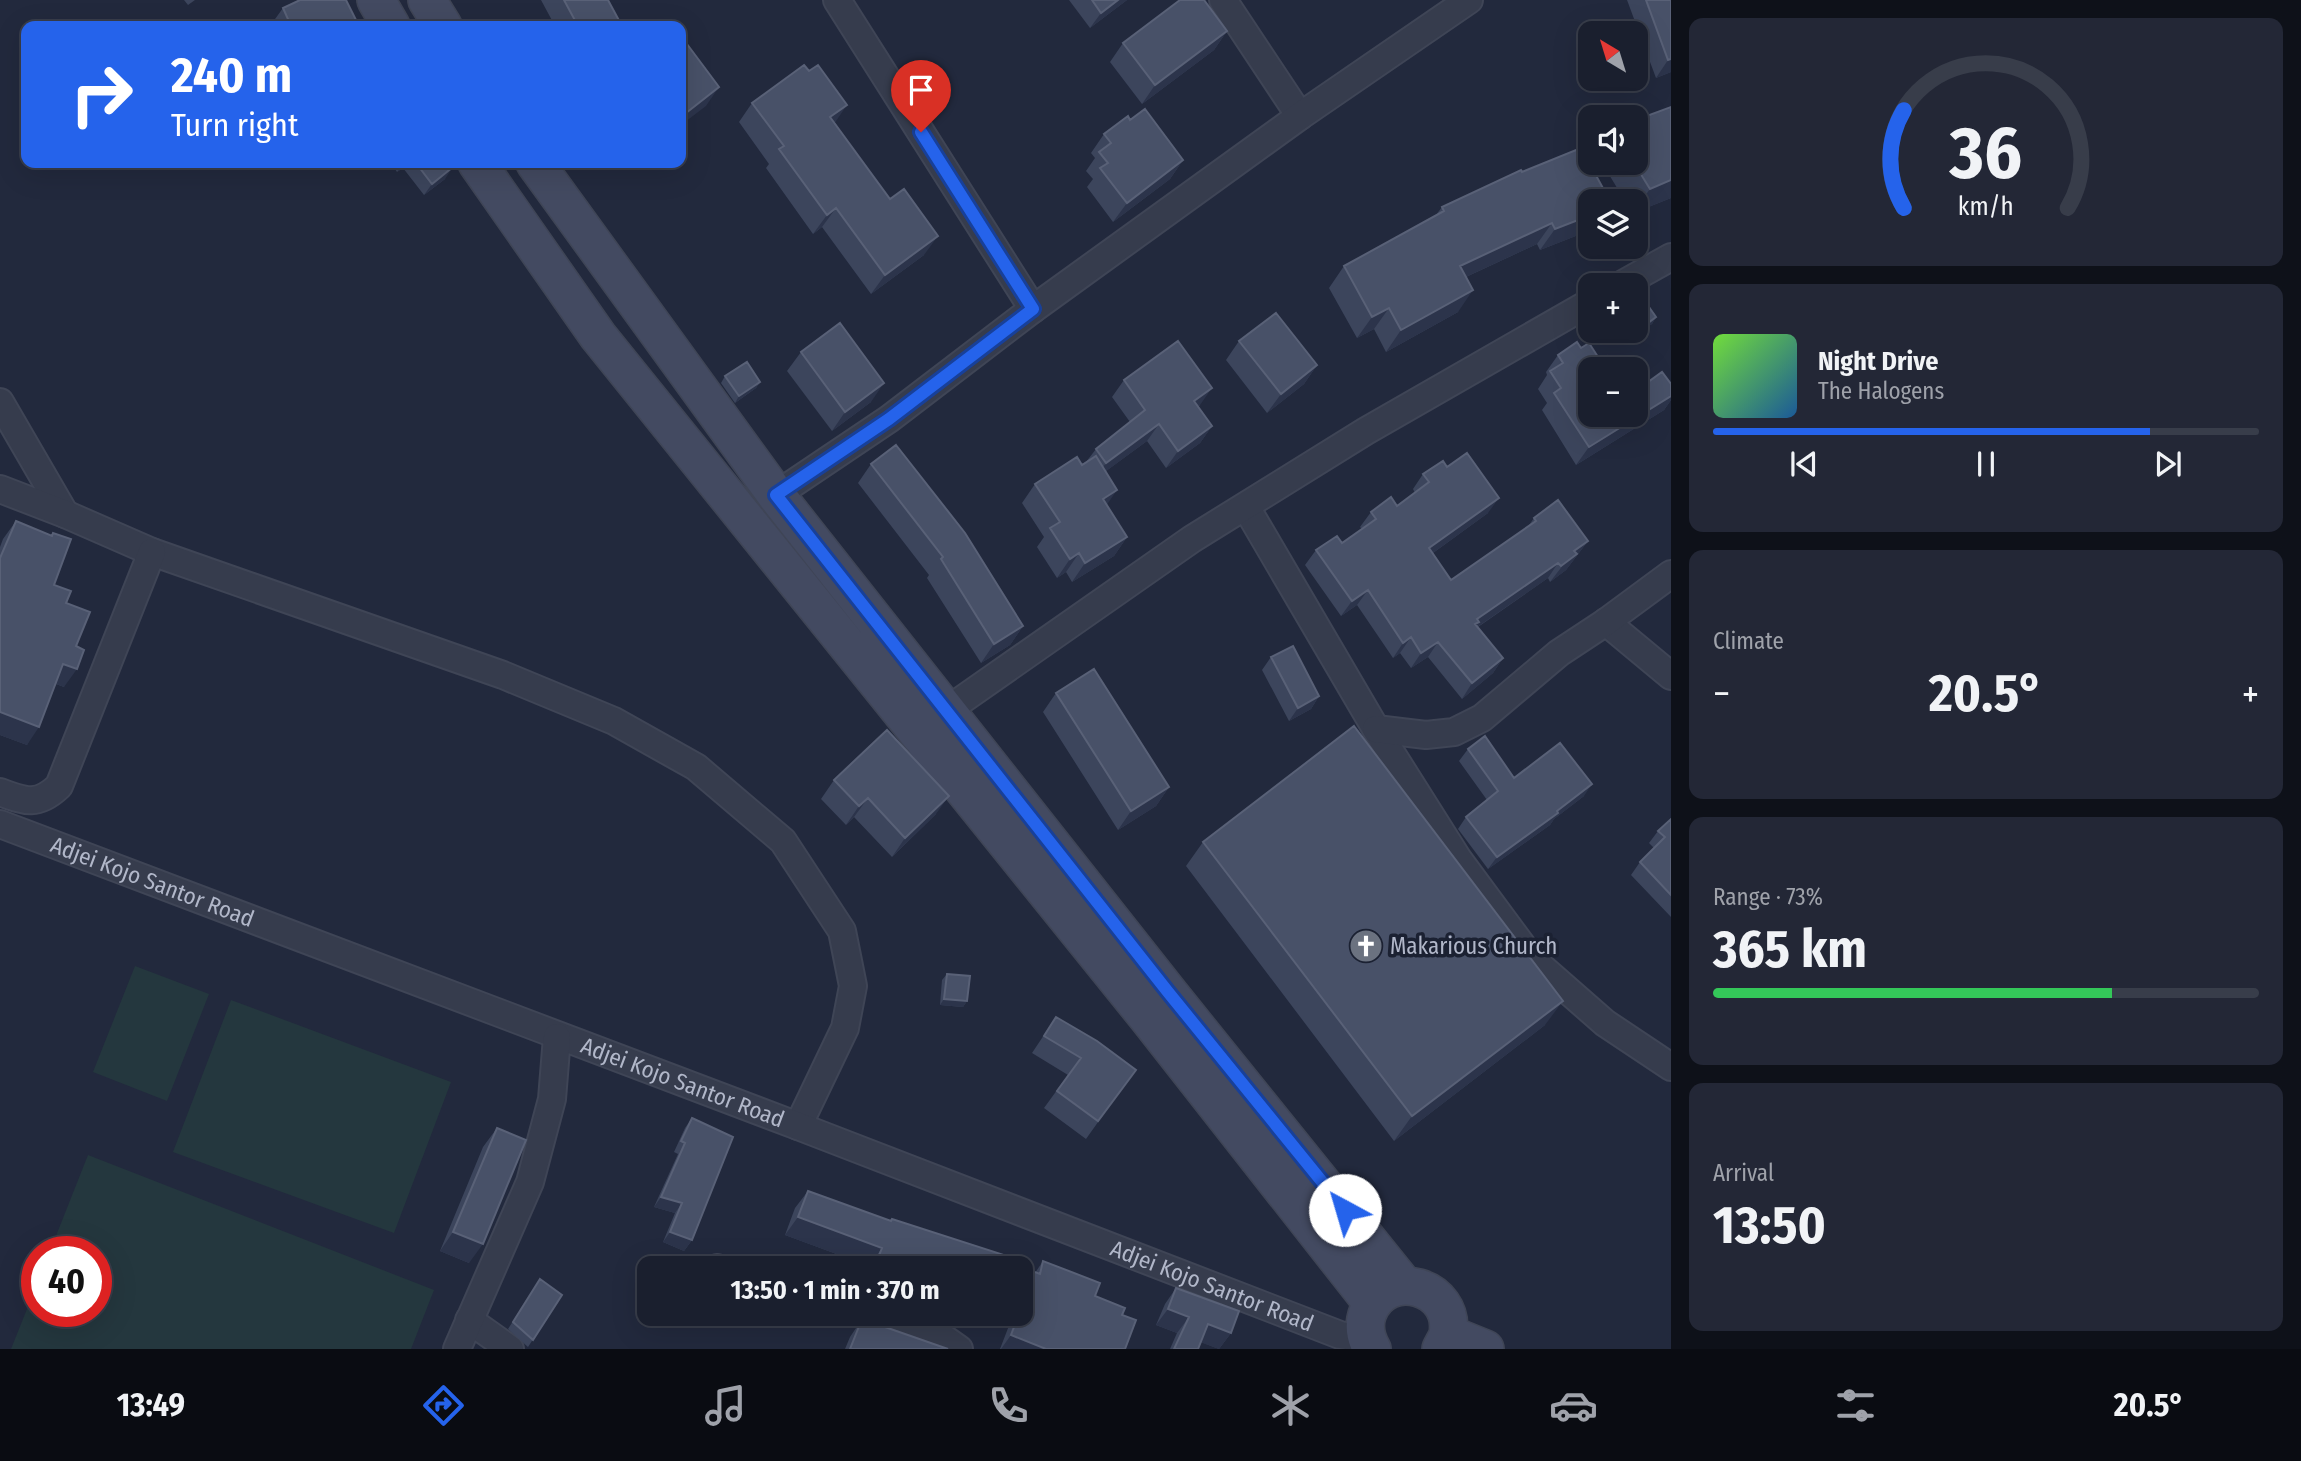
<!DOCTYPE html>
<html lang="en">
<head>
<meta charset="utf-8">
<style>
  body { margin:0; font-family:"Fira Sans Condensed",sans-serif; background:#232736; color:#f1f3f6; height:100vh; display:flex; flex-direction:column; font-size:26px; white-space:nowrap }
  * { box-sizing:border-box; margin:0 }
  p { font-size:23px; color:#9fa2aa }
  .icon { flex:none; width:38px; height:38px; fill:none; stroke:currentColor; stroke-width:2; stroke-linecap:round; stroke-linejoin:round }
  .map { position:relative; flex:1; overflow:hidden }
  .panel { display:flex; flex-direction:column; gap:18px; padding:18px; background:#0e1119; width:630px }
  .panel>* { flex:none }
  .banner { position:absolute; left:21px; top:21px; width:665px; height:147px; border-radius:14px; box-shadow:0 7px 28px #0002,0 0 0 2px #383d4a; background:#2563eb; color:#fff; overflow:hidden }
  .needle { width:46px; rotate:322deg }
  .tools { position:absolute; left:1578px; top:21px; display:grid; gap:14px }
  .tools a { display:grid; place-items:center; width:70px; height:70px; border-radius:14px; background:#1a1f2e; box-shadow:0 7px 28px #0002,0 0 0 2px #383d4a; font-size:35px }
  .speed { position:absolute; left:21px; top:1236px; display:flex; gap:14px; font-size:35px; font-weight:700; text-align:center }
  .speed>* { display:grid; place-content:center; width:91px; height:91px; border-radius:50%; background:#1a1f2e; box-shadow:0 7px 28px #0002,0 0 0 2px #383d4a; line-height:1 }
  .speed .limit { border:10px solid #d22; background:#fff; color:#111 }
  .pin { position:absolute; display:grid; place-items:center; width:60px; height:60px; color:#fff; margin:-72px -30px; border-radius:50% 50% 50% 0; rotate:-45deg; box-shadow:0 0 7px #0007 }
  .pin .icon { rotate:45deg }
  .me { position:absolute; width:77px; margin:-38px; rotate:321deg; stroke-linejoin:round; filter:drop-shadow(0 0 5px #0008) }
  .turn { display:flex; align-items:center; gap:24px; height:147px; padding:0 35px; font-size:32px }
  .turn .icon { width:91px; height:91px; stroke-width:2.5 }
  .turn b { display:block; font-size:49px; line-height:60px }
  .big { font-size:52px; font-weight:700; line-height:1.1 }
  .panel .widget { flex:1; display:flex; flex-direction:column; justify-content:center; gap:10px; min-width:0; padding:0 24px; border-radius:14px; background:#232736 }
  .panel .dial { align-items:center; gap:0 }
  .dial svg { height:182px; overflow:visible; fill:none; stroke:#383d4a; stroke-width:7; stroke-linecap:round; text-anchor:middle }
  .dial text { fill:#f1f3f6; stroke:none }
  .song { display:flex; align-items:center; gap:21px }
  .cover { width:84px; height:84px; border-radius:10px; background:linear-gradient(135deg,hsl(100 70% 55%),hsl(210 70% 35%)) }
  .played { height:7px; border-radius:4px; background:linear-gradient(90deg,#2563eb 80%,#383d4a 80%) }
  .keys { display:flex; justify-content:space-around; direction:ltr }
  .heat { display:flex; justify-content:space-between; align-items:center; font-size:38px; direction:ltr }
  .charge { height:10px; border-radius:5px; background:linear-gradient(90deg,#34c759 73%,#383d4a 0) }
  .trip { position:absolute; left:637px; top:1256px; width:396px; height:70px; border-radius:14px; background:#1a1f2e; box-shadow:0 7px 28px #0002,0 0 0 2px #383d4a; font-weight:700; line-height:70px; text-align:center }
  .menu { display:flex; height:112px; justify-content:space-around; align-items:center; background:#0a0c12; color:#9fa2aa }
  .menu .icon { width:49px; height:49px }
  .menu .selected { color:#2563eb }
  .menu b { font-size:32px; color:#f1f3f6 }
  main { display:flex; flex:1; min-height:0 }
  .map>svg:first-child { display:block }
  .green { fill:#24373e }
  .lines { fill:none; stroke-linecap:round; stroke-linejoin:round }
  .street-casing { stroke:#3f4556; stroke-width:30 }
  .secondary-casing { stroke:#3f4556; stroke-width:40 }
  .street { stroke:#363c4d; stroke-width:26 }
  .secondary { stroke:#434a61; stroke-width:37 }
  .wall { fill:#3c455c }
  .shaded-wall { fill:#2c344b }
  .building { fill:#485168; stroke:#596177; stroke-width:2 }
  .route-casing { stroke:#184099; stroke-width:18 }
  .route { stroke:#2563eb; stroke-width:12 }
  .labels { text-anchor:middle; stroke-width:7; stroke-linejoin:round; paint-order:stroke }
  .street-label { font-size:23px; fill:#b1b7c9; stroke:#1b2132 }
  .poi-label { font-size:23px; fill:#b1b7c9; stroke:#1b2132; text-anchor:start }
</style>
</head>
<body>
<main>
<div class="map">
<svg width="1671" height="1349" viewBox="0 0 1671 1349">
  <rect width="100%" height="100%" fill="#22293d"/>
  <path class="green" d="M135 966 209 994 167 1101 93 1072Z
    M231 1000 451 1082 394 1233 173 1152Z
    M88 1155 434 1290 411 1349H11L37 1284V1311H96V1251H50Z"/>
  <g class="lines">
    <defs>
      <g id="street">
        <path d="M837 0 1033 309"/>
        <path d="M1223 0 1300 116"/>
        <path d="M1621 285 1671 257"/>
        <path d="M0 402 65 514"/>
        <path d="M0 489 65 514 152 552 503 675 614 721 696 767 783 841 842 931 853 986 845 1028 798 1126"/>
        <path d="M776 495 889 419 1033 309 1300 116 1469 0"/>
        <path d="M1246 507 1376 729 1458 859 1532 959 1605 1023 1671 1067"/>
        <path d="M1606 622 1671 676"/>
        <path d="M946 711 1192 539 1366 431 1591 302"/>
        <path d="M1376 729 1426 735 1454 732 1482 718 1559 653 1606 622 1671 574"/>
        <path d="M0 792C26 802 38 806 59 786L152 552"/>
        <path id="s1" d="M0 824 798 1126 1340 1335 1366 1339"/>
        <path d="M717 1268 720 1269"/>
        <path d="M869 1314 942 1337 959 1349"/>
        <path d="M469 1320 510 1349"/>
        <path d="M457 1349 530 1182 552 1099 557 1037"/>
      </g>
      <path id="secondary" d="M376 0 391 26
        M427 0 443 26
        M477 163 598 336 1148 1018 1372 1303
        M535 163 776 495 1168 992 1404 1285
        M1448 1334 1485 1349
        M1372 1349C1365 1337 1363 1325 1368 1312 1387 1266 1456 1286 1448 1334 1447 1339 1443 1344 1441 1349"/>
    </defs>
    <use href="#street" class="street-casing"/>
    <use href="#secondary" class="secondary-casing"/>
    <use href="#street" class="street"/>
    <use href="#secondary" class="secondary"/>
  </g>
  <path class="wall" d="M184 0H195L188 5Z
    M541 0H608L622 26H555Z
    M1069 0H1127L1090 28Z
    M1627 0H1671V72L1656 78Z
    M283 8 359 26H270Z
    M1227 31 1214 50 1142 104 1110 62 1123 43Z
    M752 103 835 123 924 255 871 294 822 227 813 234 766 168 769 164 739 122Z
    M1130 120 1183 160 1170 179 1113 222 1087 187 1093 179 1086 171 1095 158 1091 153 1104 134Z
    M391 163H449L445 179 424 195 403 168 397 172Z
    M1602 163H1636L1671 198 1636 212V201H1625Z
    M1522 172 1591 201V230L1540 250 1537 244 1466 277 1458 312 1386 352 1374 329 1357 338 1329 288 1344 266 1436 215 1442 207Z
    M1636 300 1656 317 1652 324 1635 335 1632 331H1636Z
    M1239 341 1317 365 1304 384 1267 413 1226 360Z
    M801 352 871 402 832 431 787 371Z
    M1558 355 1637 390 1671 384V400L1664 410 1576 465 1542 410 1547 403 1538 389 1547 375 1546 372Z
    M725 376 760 382 756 388 735 403 721 383Z
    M1124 380 1200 405 1198 407 1212 426 1200 443 1166 468 1147 441 1106 471 1107 505 1127 537 1114 556 1072 582 1066 572 1057 578 1037 547 1044 537 1022 503 1035 484 1086 462 1096 449 1130 422 1112 397Z
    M871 464 1023 626 1010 645 981 663 927 578 929 575 858 483Z
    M1447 467 1488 513 1433 553 1451 580 1527 528 1534 518 1588 541 1566 570 1550 582 1548 578 1478 627 1503 658 1493 673 1462 699 1428 657 1411 668 1400 653 1393 658 1357 605 1341 616 1305 565 1316 550 1342 543 1362 529 1360 527 1371 512 1397 506 1415 493 1413 489 1423 474Z
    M16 521 51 535 53 533 54 585 66 603 76 646 64 687 56 684 27 745 0 735V547L3 539Z
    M1271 657 1319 696 1311 709 1289 721 1262 670Z
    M1056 693 1169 787 1156 806 1118 830 1043 712Z
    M1468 749 1514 778 1584 796 1554 819 1550 825 1488 869 1458 829 1466 817 1487 800 1459 761Z
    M834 780 936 814 892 857 854 817 846 825 821 799Z
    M1671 819V917L1631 875 1640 862 1654 848 1649 843 1658 831Z
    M1203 842 1545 1025 1394 1141 1186 866Z
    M947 974 967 1001 963 1007 940 1005 942 980Z
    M1056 1017 1123 1087 1086 1139 1044 1108 1068 1075 1032 1053Z
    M692 1118V1240L684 1251 663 1242 675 1213 654 1207 678 1154 674 1152 685 1128Z
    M497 1128 469 1263 440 1251 483 1147Z
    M808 1191 890 1221 892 1219 1035 1273 1043 1261 1122 1315 1125 1349H1000L1010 1323 984 1314H1020V1269H868L869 1266 785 1235 795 1208Z
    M540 1279 562 1295 528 1347 508 1329Z
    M1176 1288 1231 1333 1219 1349 1201 1342 1198 1349H1170L1177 1333 1156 1325 1165 1304Z
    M862 1319 948 1349H845L850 1337Z"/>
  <path class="shaded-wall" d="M1118 0H1127L1090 28 1101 13Z
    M1227 31 1214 50 1142 104 1155 85Z
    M1671 59V72L1656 78 1668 60Z
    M719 87 706 106 681 125V117Z
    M847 105 834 124 830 117Z
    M1183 160 1170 179 1113 222 1127 203Z
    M404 163H406L403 168 397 172Z
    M453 167 445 179 424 195 432 184Z
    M1671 180V198L1636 212V208L1650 189Z
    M836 208 822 227 813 234 827 215Z
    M1591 215V230L1540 250 1555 229Z
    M1552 223 1537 244 1444 287 1460 266Z
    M938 236 924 255 871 294 885 275Z
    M1473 290 1458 312 1386 352 1401 330Z
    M1389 308 1374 329 1357 338 1372 317Z
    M1656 317 1652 324 1635 335 1640 329Z
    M1317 365 1304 384 1267 413 1281 394Z
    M760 382 756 388 735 403 739 396Z
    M884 383 871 402 832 431 845 412Z
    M1212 388 1200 405 1182 418 1194 401Z
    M1671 396V400L1664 410 1576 465 1589 447Z
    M1159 424 1147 441 1094 480 1106 463Z
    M1212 426 1200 443 1166 468 1178 451Z
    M1117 490 1104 509 1103 499Z
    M1499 498 1488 513 1419 563 1429 548Z
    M1127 537 1114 556 1072 582 1085 563Z
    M1588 541 1566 570 1550 582 1574 551Z
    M1079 553 1066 572 1057 578 1070 559Z
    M1558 563 1548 578 1473 630 1477 619Z
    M1368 590 1357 605 1341 616 1352 601Z
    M1023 626 1010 645 981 663 994 644Z
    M1411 637 1400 653 1393 658 1403 643Z
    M1438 642 1428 657 1411 668 1421 653Z
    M1503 658 1493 673 1462 699 1472 683Z
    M63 664 77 669 64 687 51 682Z
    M1319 696 1311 709 1289 721 1298 708Z
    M0 712 39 727 27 745 0 735Z
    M1592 784 1584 796 1554 819 1550 825 1488 869 1497 857Z
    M1169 787 1156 806 1118 830 1131 811Z
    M949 796 936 814 892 857 905 838Z
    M868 798 854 817 846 825 859 806Z
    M944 999 967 1001 963 1007 940 1005Z
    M1563 1001 1545 1025 1394 1141 1412 1116Z
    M661 1197 682 1203 675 1213 654 1207Z
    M798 1217 882 1248 869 1266 785 1235Z
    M453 1232 483 1244 469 1263 440 1251Z
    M670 1232 692 1240 684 1251 663 1242Z
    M878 1258 911 1269H871Z
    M1168 1309 1189 1317 1177 1333 1156 1325Z
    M984 1314H1016L1010 1323Z
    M1208 1324 1231 1333 1219 1349 1197 1341Z
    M1011 1335 1046 1349H1001Z"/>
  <path class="building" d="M300 0H346L359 26H291L283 8Z
    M564 0H608L622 26H578Z
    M1092 0H1118L1101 13Z
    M1180 0H1204L1227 31 1155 85 1123 43Z
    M1646 0H1671V59L1668 60Z
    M681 36 719 87 681 117Z
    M804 65 809 71 818 65 847 105 830 117 890 199 904 189 938 236 885 275 836 208 827 215 779 149 784 146 752 103Z
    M1671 107V180L1650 189 1634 163H1636V120Z
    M1145 109 1183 160 1127 203 1100 168 1108 163 1099 152 1111 143 1104 134 1128 116 1130 120Z
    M1581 148 1610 201H1591V215L1555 229 1552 223 1460 266 1473 290 1401 330 1389 308 1372 317 1344 266 1444 211 1442 207 1521 170 1522 172Z
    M416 163H449L453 167 432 184Z
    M1642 297 1656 317 1640 329 1636 323V300Z
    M1276 313 1317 365 1281 394 1239 341Z
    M840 323 884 383 845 412 801 352Z
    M1178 341 1212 388 1194 401 1212 426 1178 451 1159 424 1106 463 1096 449 1145 410 1124 380Z
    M1577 342 1581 348 1589 343 1600 360 1607 356 1615 369H1591V415H1636V388L1637 390 1662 372 1671 384V396L1589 447 1554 393 1561 388 1550 371 1563 363 1558 355Z
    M747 362 760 382 739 396 725 376Z
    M896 445 965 533 1023 626 994 644 941 559 943 557 871 464Z
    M1467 453 1499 498 1429 548 1451 580 1536 521 1534 518 1558 500 1588 541 1574 551 1577 554 1561 566 1558 563 1477 619 1479 622 1475 624 1503 658 1472 683 1438 642 1421 653 1411 637 1403 643 1368 590 1352 601 1316 550 1337 536 1342 543 1376 519 1371 512 1391 497 1397 506 1429 482 1423 474 1443 461 1447 467Z
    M1096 456 1117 490 1103 499 1127 537 1085 563 1079 553 1070 559 1050 528 1060 522 1035 484 1077 457 1082 465Z
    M16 521 52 536 53 533 71 539 54 585 71 591 66 603 90 612 76 646 84 650 77 669 63 664 39 727 0 712V558Z
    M1293 646 1319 696 1298 708 1271 657Z
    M1094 669 1169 787 1131 811 1056 693Z
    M1354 726 1563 1001 1412 1116 1203 842Z
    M887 730 949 796 905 838 868 798 859 806 834 780Z
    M1485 736 1514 778 1560 743 1592 784 1557 811 1558 813 1497 857 1466 817 1498 791 1468 749Z
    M1671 819V895L1640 862 1665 837 1658 831Z
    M947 974 970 976 967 1001 944 999Z
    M1056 1017 1097 1041 1136 1070 1098 1121 1057 1091 1081 1058 1044 1036Z
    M692 1118 733 1137 692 1240 670 1232 682 1203 661 1197 685 1143 681 1141Z
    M497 1128 526 1140 483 1244 453 1232Z
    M808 1191 891 1221 892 1219 1004 1255 1002 1260 1040 1274 1043 1261 1100 1283 1095 1296 1125 1308 1122 1315 1136 1320 1125 1349H1046L1011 1335 1019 1314H1020L1023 1305 1020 1304V1269H911L878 1258 882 1248 798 1217Z
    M540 1279 562 1295 533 1340 513 1322Z
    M1176 1288 1239 1311 1231 1333 1208 1324 1198 1349H1174L1189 1317 1168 1309Z
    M862 1319 948 1349H850Z"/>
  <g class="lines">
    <defs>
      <path id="route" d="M921 132 1033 309 889 419 776 495 1168 992 1345 1210"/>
    </defs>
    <use href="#route" class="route-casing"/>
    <use href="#route" class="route"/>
  </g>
  <defs>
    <symbol id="church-disc" viewBox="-11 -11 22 22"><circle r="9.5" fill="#6b7280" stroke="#1b2132"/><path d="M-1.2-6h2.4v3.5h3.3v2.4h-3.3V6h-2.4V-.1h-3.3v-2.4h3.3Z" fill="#fff"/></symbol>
  </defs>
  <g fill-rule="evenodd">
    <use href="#church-disc" x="1347" y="927" width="38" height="38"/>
  </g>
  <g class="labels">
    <g class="street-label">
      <text dy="8" stroke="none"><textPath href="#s1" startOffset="163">Adjei Kojo Santor Road</textPath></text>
      <text dy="8" stroke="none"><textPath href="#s1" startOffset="730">Adjei Kojo Santor Road</textPath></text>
      <text dy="8" stroke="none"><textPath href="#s1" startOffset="1297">Adjei Kojo Santor Road</textPath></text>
    </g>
    <g class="poi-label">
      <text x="1390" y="954">Makarious Church</text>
    </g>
  </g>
</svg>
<div class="tools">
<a><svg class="needle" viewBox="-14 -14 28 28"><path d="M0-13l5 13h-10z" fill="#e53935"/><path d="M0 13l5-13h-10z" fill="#9fa2aa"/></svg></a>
<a><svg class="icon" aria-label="sound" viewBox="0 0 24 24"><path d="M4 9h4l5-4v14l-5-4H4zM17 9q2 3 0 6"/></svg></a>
<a><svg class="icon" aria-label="layers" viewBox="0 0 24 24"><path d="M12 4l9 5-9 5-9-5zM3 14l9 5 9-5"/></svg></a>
<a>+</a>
<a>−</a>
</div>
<div class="speed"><div class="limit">40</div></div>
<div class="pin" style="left:921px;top:132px;background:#d93025"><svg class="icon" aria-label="arrive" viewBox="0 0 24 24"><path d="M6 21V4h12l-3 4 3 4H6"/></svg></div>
<svg class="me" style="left:1345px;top:1210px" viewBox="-20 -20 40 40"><circle r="19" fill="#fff"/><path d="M0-13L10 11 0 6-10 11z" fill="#2563eb"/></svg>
<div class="trip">13:50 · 1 min · 370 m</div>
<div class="banner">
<div class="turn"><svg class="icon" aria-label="right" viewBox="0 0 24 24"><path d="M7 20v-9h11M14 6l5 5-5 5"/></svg><div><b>240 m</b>Turn right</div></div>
</div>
</div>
<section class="panel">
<div class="widget dial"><svg viewBox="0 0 100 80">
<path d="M14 69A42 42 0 1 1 86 69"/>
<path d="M14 69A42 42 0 0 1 14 26" stroke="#2563eb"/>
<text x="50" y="56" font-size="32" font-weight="700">36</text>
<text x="50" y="72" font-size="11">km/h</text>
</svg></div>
<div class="widget">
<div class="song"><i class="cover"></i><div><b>Night Drive</b><p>The Halogens</p></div></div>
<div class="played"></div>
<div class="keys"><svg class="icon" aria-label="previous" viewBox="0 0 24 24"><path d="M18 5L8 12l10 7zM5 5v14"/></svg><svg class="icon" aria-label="pause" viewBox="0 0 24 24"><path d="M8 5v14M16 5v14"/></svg><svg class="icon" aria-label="next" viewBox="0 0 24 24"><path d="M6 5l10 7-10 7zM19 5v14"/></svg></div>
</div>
<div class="widget"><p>Climate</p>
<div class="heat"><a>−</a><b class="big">20.5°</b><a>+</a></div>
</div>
<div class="widget"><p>Range · 73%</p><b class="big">365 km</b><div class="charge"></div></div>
<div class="widget"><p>Arrival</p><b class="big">13:50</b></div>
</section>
</main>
<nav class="menu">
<b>13:49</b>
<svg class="icon selected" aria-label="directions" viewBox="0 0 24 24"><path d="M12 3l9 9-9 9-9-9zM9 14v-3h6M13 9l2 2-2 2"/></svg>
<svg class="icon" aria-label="music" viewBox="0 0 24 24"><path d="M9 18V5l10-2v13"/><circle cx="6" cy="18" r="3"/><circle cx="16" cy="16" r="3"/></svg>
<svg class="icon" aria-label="phone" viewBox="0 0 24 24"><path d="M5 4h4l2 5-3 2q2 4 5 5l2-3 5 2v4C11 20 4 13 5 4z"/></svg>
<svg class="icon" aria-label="climate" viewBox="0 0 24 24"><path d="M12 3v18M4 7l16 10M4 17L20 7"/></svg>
<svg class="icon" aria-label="car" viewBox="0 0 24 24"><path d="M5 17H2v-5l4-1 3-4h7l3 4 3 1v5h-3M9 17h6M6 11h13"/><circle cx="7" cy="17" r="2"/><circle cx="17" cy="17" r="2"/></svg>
<svg class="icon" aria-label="filters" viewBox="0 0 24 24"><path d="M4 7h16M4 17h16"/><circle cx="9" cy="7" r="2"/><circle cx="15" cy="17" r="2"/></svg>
<b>20.5°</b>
</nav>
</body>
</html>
